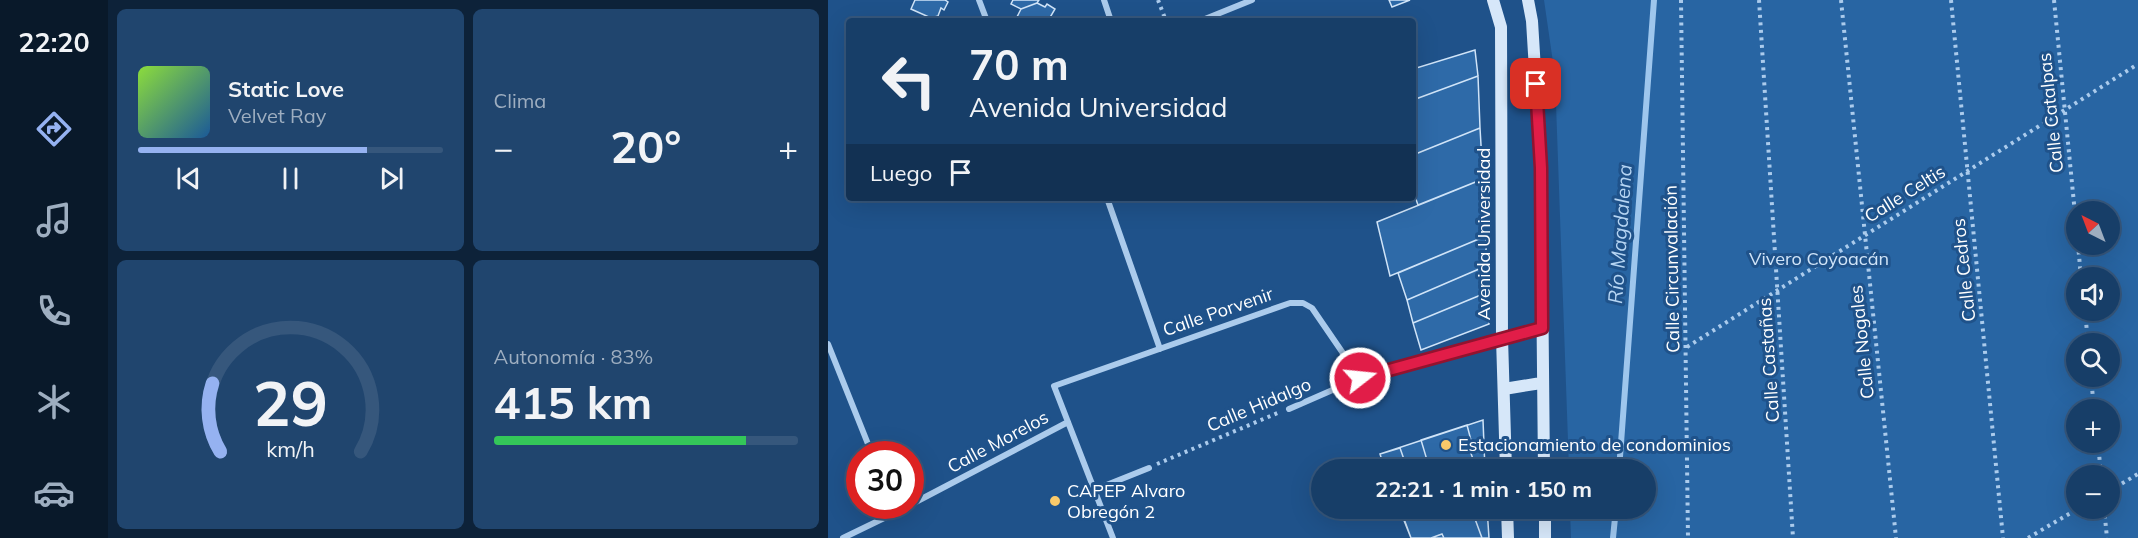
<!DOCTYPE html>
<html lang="es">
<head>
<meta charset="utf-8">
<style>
  body { margin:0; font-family:Mulish,sans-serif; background:#20456e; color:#f1f3f6; height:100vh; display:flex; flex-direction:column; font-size:22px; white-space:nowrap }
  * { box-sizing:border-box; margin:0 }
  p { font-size:20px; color:#9eaec0 }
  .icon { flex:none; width:33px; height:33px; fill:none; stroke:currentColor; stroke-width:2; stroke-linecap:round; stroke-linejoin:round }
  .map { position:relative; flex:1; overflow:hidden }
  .panel { display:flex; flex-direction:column; gap:9px; padding:9px; background:#0d2239; width:720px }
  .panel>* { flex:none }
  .hud { position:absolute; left:18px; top:18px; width:570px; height:183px; border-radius:6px; box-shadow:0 6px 24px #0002,0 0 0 2px #36577c; background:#173e68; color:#f1f3f6; overflow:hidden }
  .needle { width:39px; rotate:318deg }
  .buttons { position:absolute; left:1238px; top:201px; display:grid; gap:12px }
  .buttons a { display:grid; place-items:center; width:54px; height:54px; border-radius:50%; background:#173e68; box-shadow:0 6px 24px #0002,0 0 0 2px #36577c; font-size:30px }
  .speed { position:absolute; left:18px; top:441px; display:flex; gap:12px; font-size:30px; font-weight:700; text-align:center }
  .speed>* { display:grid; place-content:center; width:78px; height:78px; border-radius:50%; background:#173e68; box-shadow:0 6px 24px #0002,0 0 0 2px #36577c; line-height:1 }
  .speed .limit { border:9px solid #d22; background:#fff; color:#111 }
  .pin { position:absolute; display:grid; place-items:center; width:51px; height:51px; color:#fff; margin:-26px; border-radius:12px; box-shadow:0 3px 9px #0006 }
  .me { position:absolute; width:66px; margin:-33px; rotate:74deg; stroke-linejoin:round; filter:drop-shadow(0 0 4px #0008) }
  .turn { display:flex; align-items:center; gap:21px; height:126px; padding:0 24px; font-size:27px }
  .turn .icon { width:78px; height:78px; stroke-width:2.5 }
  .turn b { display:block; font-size:42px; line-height:51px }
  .then { display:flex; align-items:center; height:57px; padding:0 24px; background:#0003; gap:12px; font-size:22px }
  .big { font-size:45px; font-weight:700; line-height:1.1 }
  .panel .card { flex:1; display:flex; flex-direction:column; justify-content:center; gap:9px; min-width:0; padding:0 21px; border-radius:9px; background:#20456e }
  .panel .dial { align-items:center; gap:0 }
  .dial svg { height:156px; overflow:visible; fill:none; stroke:#36577c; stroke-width:7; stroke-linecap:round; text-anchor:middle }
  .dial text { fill:#f1f3f6; stroke:none }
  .song { display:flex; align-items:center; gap:18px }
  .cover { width:72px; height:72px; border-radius:9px; background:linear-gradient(135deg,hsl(90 70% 55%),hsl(210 70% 35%)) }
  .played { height:6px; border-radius:3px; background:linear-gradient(90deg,#95b2f1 75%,#36577c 75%) }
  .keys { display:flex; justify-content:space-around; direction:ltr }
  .heat { display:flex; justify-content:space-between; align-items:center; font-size:33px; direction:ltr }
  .charge { height:9px; border-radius:4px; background:linear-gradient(90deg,#34c759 83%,#36577c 0) }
  .panel .tiles { flex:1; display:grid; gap:9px; grid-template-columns:repeat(2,1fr) }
  .trip { position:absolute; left:483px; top:459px; width:345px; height:60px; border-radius:30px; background:#173e68; box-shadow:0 6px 24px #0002,0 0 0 2px #36577c; font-weight:700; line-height:60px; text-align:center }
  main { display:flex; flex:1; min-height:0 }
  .tabs { display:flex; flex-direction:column; width:108px; justify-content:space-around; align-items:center; background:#09192a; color:#9eaec0 }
  .tabs .icon { width:42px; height:42px }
  .tabs .on { color:#95b2f1 }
  .tabs b { font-size:27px; color:#f1f3f6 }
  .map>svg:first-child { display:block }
  .green { fill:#2865a3; fill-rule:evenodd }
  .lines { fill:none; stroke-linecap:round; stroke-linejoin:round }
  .stream { stroke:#9ec6ed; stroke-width:6 }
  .building { fill:#2e6aa8; stroke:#d0e4f8; stroke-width:1.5 }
  .path { stroke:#abcbec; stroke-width:4; stroke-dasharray:3 4.5; stroke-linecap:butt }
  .street { stroke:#abcbec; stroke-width:6 }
  .secondary { stroke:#d6e7f9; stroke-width:12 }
  .route-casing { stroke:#92132f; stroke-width:15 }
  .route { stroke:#e11d48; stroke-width:10 }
  .poi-dot { fill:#faca6a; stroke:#1f528a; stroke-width:2 }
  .labels { text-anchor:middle; stroke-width:6; stroke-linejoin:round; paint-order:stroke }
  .street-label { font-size:18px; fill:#fff; stroke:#1f528a }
  .park-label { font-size:18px; fill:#d0e4f8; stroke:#1f528a }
  .poi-label { font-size:18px; fill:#fff; stroke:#1f528a; text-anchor:start }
  .water-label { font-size:20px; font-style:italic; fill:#b6d5f3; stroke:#1f528a }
</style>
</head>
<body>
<main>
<nav class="tabs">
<b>22:20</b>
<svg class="icon on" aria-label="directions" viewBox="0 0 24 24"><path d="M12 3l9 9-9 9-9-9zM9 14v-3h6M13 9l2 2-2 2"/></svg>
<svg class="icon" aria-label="music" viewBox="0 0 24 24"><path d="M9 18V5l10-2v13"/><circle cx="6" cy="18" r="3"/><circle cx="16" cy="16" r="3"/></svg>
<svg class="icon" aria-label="phone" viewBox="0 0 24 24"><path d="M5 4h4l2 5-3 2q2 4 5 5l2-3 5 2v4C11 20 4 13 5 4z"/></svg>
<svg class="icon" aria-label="climate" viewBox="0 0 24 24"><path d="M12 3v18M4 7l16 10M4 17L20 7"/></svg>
<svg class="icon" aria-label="car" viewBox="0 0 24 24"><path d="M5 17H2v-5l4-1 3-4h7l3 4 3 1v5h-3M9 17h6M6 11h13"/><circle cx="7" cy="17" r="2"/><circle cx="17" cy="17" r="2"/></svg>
</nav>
<section class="panel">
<div class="tiles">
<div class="card">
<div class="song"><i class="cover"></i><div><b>Static Love</b><p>Velvet Ray</p></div></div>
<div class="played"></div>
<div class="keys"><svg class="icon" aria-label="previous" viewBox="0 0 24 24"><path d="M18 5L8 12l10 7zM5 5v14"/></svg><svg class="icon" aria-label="pause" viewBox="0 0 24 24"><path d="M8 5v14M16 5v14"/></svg><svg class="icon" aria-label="next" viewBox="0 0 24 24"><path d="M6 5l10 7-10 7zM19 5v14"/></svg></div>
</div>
<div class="card"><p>Clima</p>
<div class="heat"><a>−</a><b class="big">20°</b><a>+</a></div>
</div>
<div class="card dial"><svg viewBox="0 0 100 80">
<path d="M14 69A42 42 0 1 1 86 69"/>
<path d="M14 69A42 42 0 0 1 10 34" stroke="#95b2f1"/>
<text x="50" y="56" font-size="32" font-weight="700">29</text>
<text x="50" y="72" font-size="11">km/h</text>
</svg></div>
<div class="card"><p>Autonomía · 83%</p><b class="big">415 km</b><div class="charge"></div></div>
</div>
</section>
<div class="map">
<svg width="1310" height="538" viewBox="0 0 1310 538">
  <rect width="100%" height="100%" fill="#1f528a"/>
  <path class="green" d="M716 0H1310V538H743L742 509 818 508V470L741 469 727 76ZM1248 212H1281V244H1248ZM1248 278H1281V310H1248ZM1248 344H1281V376H1248ZM1248 410H1281V442H1248ZM1248 476H1281V508H1248Z"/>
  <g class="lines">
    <path class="stream" d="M791 470 826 0
      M785 538 788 508"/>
  </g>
  <path class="building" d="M87 0H117L120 2 116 10 113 8 110 16 103 18 83 9Z
    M185 0H211L209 3 193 9 183 4Z
    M561 0H582L564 7Z
    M209 3 217 7 219 4 227 9 220 21H196L189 17 193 9Z
    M647 50 650 76 585 100V69Z
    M650 76 652 128 585 155V100Z
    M652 128 655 179 590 205 585 191V155Z
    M655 179 658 236 562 276 549 222Z
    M658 236V266L579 300 570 273Z
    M658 266 660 292 585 323 579 300Z
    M660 292 661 324 593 350 585 323Z
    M655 420 657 470H557L552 454Z
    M639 425 645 448H641L649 470H557L552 454 572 448 579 468 599 460 593 440Z
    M572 508H659L661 538H583Z
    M603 508H643L654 538H616L614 534 603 538H583L575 518Z"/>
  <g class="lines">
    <path class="path" d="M330 0 338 21
      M853 0 860 538
      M931 0 965 538
      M1013 0 1068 538
      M1123 0 1175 538
      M1226 0 1248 224
      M1250 244 1253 278
      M1257 310 1260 344
      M859 347 1310 64
      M1263 376 1266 410
      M1270 442 1273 476
      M329 464 452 412
      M1281 491 1310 474
      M1276 508 1279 538
      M1200 538 1251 508"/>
    <path class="street" d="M151 0 159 21
      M276 0 283 21
      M372 21 424 0
      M279 198 332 349
      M0 344 44 454
      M461 409 532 378 713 328
      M266 490 321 468
      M82 505 240 422
      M15 538 81 506
      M285 538 226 386 462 303H475L484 308 532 378"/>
    <path class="secondary" d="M665 0 673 27 674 338 678 470
      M700 0 704 21 713 168 716 470
      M676 389 713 383
      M679 508 680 538
      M717 508V538"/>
  </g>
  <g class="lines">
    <defs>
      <path id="route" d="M532 378 714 328 713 168 708 84"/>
    </defs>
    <use href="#route" class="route-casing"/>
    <use href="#route" class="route"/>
  </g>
  <g class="poi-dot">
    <circle cx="618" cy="445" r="6"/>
    <circle cx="227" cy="501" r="6"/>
  </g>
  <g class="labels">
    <g class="street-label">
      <text transform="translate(1223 113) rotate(-96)" y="6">Calle Catalpas</text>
      <text transform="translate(1077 194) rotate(-32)" y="6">Calle Celtis</text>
      <text transform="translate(656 234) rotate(-90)" y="6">Avenida Universidad</text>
      <text transform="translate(844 269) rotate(-91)" y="6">Calle Circunvalación</text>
      <text transform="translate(1136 270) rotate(-96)" y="6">Calle Cedros</text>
      <text transform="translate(390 312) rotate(-19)" y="6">Calle Porvenir</text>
      <text transform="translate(1034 342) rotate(-96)" y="6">Calle Nogales</text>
      <text transform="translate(941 360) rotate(-94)" y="6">Calle Castañas</text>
      <text transform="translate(431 405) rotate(-23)" y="6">Calle Hidalgo</text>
      <text transform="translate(170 442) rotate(-28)" y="6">Calle Morelos</text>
    </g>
    <g class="park-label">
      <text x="991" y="265">Vivero Coyoacán</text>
    </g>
    <g class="poi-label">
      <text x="630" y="451">Estacionamiento de condominios</text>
      <text x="239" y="497">CAPEP Alvaro<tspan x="239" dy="21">Obregón 2</tspan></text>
    </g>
    <g class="water-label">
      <text transform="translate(792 234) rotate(-86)" y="7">Río Magdalena</text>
    </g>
  </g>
</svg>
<div class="buttons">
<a><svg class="needle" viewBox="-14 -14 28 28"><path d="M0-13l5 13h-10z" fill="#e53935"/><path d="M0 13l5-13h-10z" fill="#9eaec0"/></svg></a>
<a><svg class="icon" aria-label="sound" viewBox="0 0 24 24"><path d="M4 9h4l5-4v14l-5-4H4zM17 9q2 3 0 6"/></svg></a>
<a><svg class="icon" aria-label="search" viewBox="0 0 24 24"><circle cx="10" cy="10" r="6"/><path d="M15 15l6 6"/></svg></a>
<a>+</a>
<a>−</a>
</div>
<div class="speed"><div class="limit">30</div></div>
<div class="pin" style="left:708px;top:84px;background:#d93025"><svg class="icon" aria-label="arrive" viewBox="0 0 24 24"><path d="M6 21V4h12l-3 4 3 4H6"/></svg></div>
<svg class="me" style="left:532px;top:378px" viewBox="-20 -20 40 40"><circle r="17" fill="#e11d48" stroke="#fff" stroke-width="3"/><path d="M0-11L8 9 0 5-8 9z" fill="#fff"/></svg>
<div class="trip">22:21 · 1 min · 150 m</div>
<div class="hud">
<div class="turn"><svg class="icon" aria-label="left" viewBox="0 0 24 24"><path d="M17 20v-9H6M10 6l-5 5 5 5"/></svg><div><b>70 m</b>Avenida Universidad</div></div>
<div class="then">Luego<svg class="icon" aria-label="arrive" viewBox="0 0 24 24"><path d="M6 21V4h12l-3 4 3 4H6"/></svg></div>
</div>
</div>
</main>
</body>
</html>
